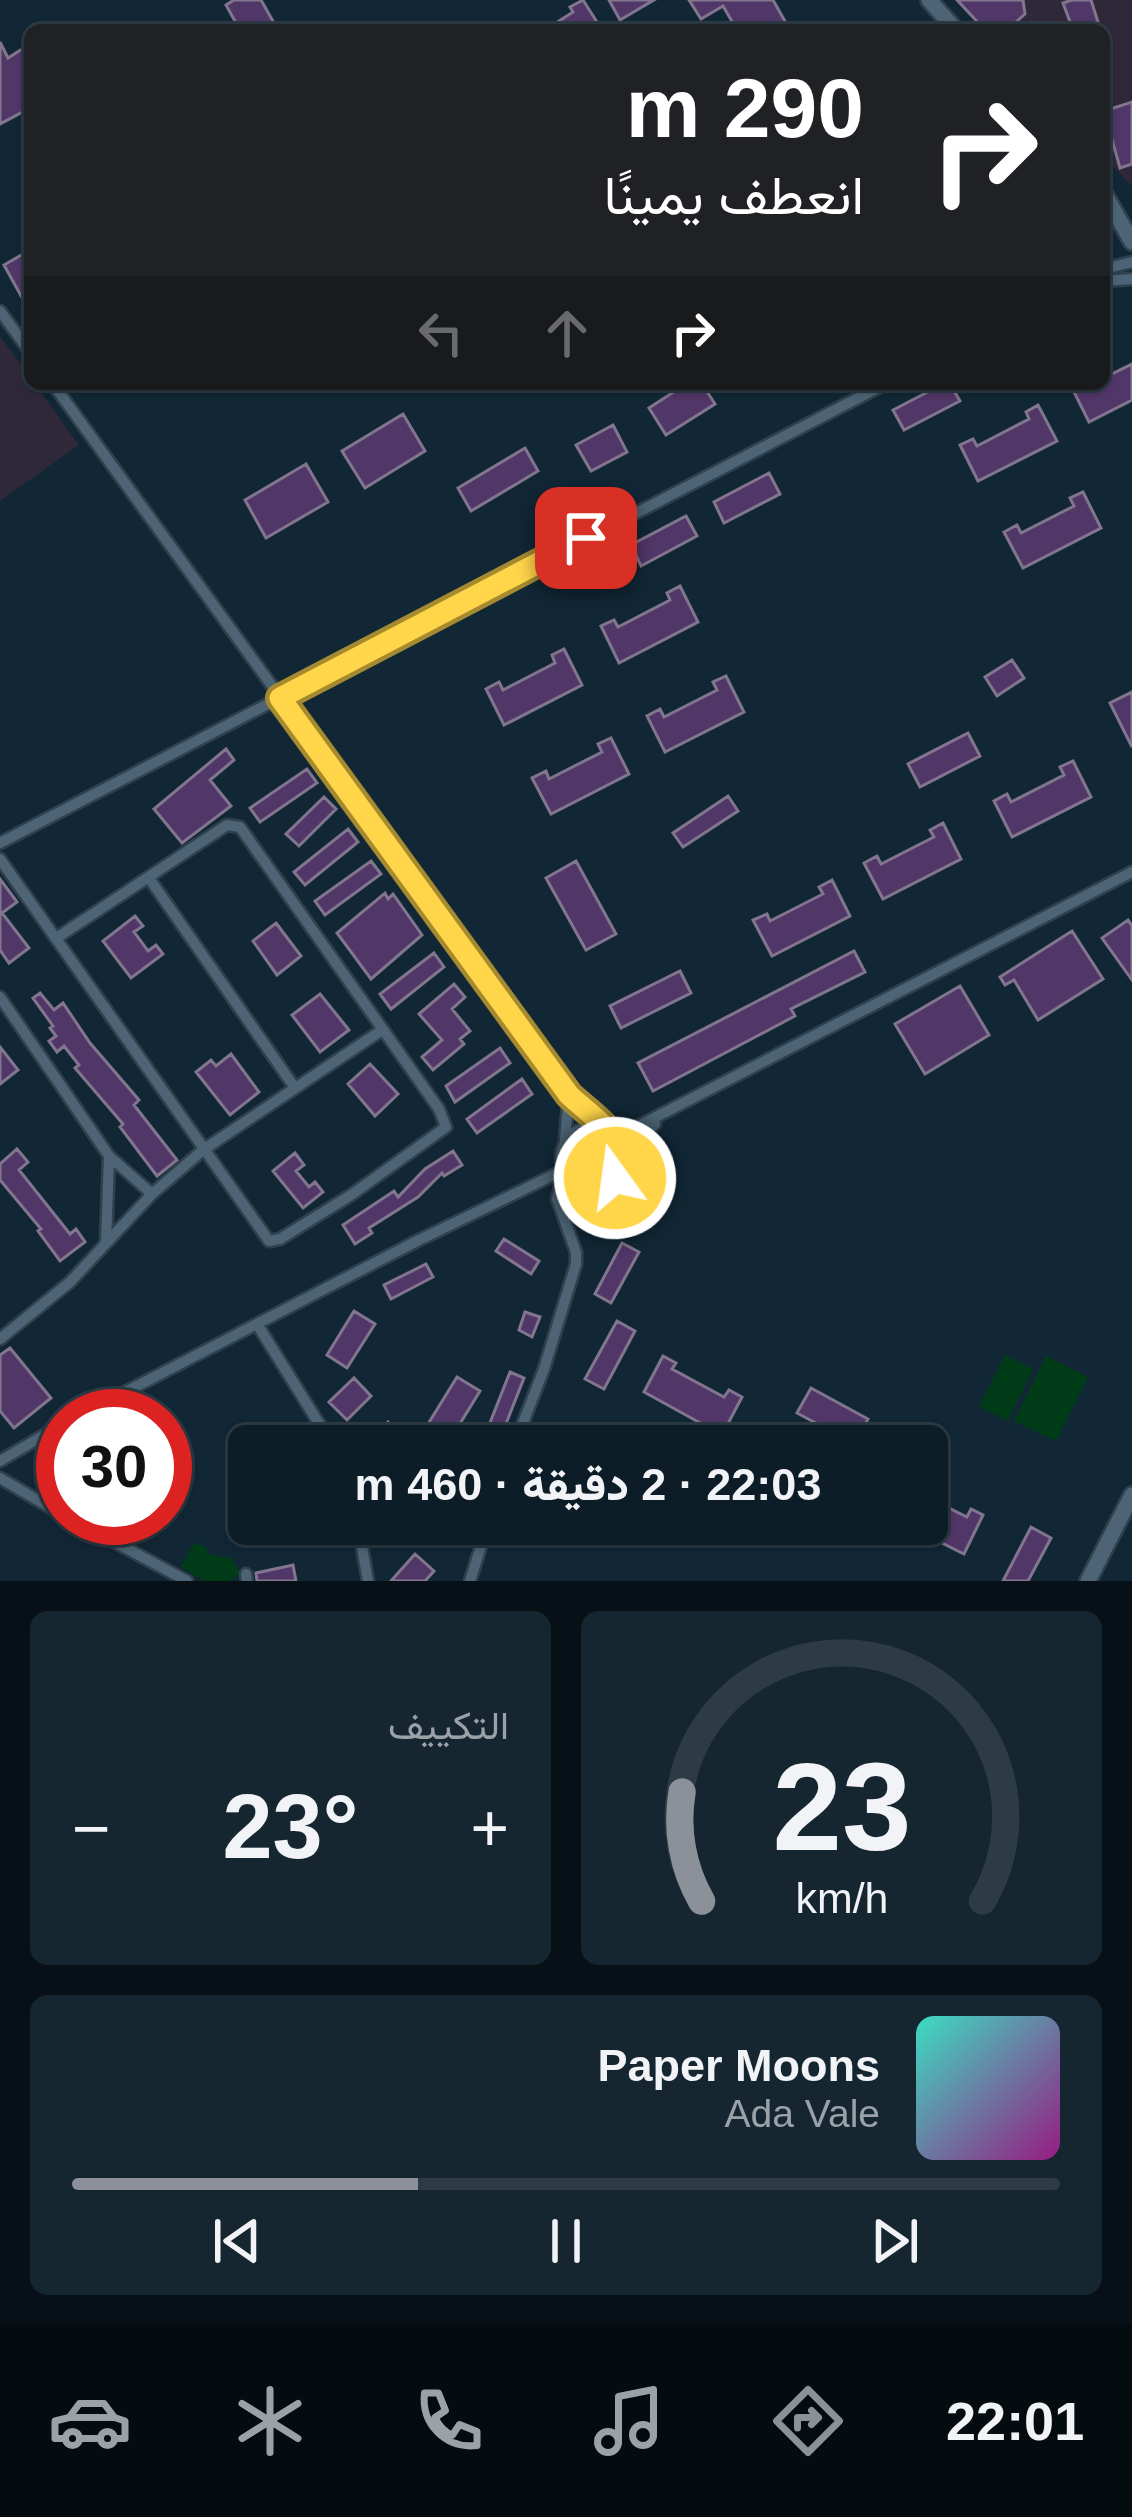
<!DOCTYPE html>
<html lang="ar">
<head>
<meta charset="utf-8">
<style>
  body { margin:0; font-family:Arial,Vazirmatn,sans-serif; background:#162630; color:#f1f3f6; direction:rtl; height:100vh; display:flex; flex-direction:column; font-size:45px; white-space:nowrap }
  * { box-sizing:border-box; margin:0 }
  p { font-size:39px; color:#9aa2a8 }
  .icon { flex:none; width:66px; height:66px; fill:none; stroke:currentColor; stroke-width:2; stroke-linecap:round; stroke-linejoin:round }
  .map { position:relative; height:1581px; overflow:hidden; direction:ltr }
  .side { display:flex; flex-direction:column; gap:30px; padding:30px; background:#071016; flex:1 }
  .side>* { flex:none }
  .guide { position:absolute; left:24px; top:24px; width:1086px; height:366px; border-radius:18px; box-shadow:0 3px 9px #0004,0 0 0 3px #2d3b45; direction:rtl; background:#202124; color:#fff; overflow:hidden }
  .speed { position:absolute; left:36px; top:1389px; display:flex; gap:24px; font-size:60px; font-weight:700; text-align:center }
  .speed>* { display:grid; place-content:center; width:156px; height:156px; border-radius:50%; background:#0d1d28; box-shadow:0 3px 9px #0004,0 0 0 3px #2d3b45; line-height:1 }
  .speed .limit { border:18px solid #d22; background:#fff; color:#111 }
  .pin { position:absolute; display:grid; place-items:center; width:102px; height:102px; color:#fff; margin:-51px; border-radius:24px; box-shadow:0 6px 18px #0006 }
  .me { position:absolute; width:132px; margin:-66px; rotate:346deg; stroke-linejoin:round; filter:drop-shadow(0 0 9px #0008) }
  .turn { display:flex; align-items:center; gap:42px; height:252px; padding:0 48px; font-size:54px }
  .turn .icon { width:156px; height:156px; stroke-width:2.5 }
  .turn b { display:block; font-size:84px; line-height:102px }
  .lanes { display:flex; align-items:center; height:114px; padding:0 48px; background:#0003; justify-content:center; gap:60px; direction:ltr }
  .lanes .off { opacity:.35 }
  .big { font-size:90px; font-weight:800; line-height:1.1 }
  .side .widget { flex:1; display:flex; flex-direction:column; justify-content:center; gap:18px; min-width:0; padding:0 42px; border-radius:18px; background:#162630 }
  .side .dial { align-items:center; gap:0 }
  .dial svg { height:312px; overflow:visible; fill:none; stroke:#2d3b45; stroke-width:7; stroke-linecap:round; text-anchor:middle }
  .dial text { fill:#f1f3f6; stroke:none }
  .song { display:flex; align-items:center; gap:36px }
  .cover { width:144px; height:144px; border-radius:18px; background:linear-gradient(135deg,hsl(170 70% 55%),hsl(310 70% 35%)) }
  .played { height:12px; border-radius:6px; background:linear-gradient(90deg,#8c9099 35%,#2d3b45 35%) }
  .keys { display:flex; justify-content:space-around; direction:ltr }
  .heat { display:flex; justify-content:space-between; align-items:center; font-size:66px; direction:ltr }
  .side .tiles { flex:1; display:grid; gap:30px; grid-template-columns:1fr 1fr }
  .widget:last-child { grid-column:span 2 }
  .trip { position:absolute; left:228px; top:1425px; width:720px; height:120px; border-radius:18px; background:#0d1d28; box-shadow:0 3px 9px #0004,0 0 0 3px #2d3b45; font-weight:800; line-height:120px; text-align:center; direction:rtl }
  .tabs { display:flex; height:192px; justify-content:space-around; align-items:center; background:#050c10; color:#9aa2a8 }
  .tabs .icon { width:84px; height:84px }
  .tabs .active { color:#8c9099 }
  .tabs b { font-size:54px; color:#f1f3f6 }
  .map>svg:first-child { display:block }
  .education { fill:#2f2839 }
  .green { fill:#003c18 }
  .building { fill:#513668; stroke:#82758e; stroke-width:3 }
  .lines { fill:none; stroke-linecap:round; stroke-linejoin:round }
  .minor-casing { stroke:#31404d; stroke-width:15 }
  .secondary-casing { stroke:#31404d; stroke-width:20 }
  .minor { stroke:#4c6475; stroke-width:10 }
  .secondary { stroke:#4c6475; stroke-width:15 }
  .route-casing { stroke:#a68a30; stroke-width:30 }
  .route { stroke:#ffd54a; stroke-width:21 }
</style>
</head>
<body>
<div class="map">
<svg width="1132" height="1581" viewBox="0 0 1132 1581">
  <rect width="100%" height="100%" fill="#112736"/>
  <path class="education" d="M957 0H1132V186L1104 157V30H985Z
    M0 336 30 377V384H35L79 445 0 501Z"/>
  <path class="green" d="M1005 1355 1033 1369 1008 1421 979 1407Z
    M1046 1356 1088 1377 1056 1441 1014 1421Z
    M194 1543 206 1547 208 1553C231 1562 225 1548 240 1572L231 1581H204L181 1567Z"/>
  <path class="building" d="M234 0H261L278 30H240L226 5Z
    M583 0 602 30H545L573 12 570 7Z
    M609 0H654L620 20Z
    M689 0H773L790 30H737L723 6 701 19Z
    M957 0H1023L1025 14 1007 30H985Z
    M1072 0H1091L1098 22 1073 30 1063 3Z
    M0 42 8 58 30 44V108L0 124Z
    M1132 102V164L1120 168 1104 111Z
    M30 250V312L4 265Z
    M1132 364V400L1089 422 1070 384H1104V378Z
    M686 384H702L715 404 666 435 649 408Z
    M943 384H950L960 401 904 430 893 410Z
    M1038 405 1057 441 978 481 960 445 973 439 977 446 1029 419 1026 412Z
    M403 414 425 451 365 488 342 451Z
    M613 425 627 452 591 471 576 445Z
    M525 448 538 471 471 511 458 488Z
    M306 464 328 502 266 538 245 500Z
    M769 473 780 494 724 523 714 502Z
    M1083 492 1101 528 1023 568 1004 532 1017 525 1021 533 1074 506 1070 498Z
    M686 516 697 536 641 566 631 545Z
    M680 586 698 622 619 663 601 626 614 620 618 627 670 600 667 593Z
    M564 649 582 685 504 725 486 689 499 682 503 690 555 663 552 655Z
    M1012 660 1024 678 997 696 985 677Z
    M726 676 744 712 665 752 647 716 660 709 664 717 717 690 713 682Z
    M1132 692V747L1110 703Z
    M968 733 980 756 920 787 908 764Z
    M611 738 629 774 551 814 532 778 546 771 549 779 602 752 598 744Z
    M226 749 234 760 210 780 231 806 182 843 154 809Z
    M1073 761 1091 797 1012 837 994 801 1007 794 1011 802 1064 775 1060 767Z
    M307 769 317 783 260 822 250 808Z
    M728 796 738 811 683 847 673 833Z
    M324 797 336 809 299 846 286 834Z
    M943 823 961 859 883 899 864 863 877 856 881 864 934 837 930 830Z
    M348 829 358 842 305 885 294 872Z
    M371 861 381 874 325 915 315 901Z
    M576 861 616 934 586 950 546 878Z
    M0 879 17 902 2 913 29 948 9 963 0 950Z
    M832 880 850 916 772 956 753 920 767 914 770 921 823 894 819 887Z
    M385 893 388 899 393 894 422 935 371 979 337 933Z
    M135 916 143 926 134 932 148 951 156 945 163 954 131 978 103 941Z
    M1128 920 1132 926V980L1102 938Z
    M276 923 301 956 277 975 253 941Z
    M1072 931 1103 979 1038 1020 1014 980 1005 985 1000 977Z
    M854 951 865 972 791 1009 795 1016 653 1091 638 1063Z
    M434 953 444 967 391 1009 380 994Z
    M680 971 691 993 621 1028 610 1006Z
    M454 984 465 997 452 1009 470 1031 460 1039 464 1044 433 1070 422 1057 442 1040 419 1014Z
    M960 986 989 1035 925 1074 895 1024Z
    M40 993 54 1010 63 1003 90 1043 139 1100 134 1105 177 1160 157 1176 120 1127 123 1124 75 1068 79 1065 64 1046 57 1052 49 1041 56 1036 50 1028 53 1026 33 998Z
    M320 994 349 1030 320 1052 292 1015Z
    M0 1047 18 1070 0 1084Z
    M500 1048 510 1063 455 1102 446 1086Z
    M231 1054 259 1092 230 1115 196 1072 211 1060 216 1066Z
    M370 1064 398 1094 375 1116 348 1084Z
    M522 1079 532 1094 477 1133 467 1119Z
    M17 1149 28 1162 19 1170 70 1234 76 1229 85 1242 60 1261 38 1231 41 1229 0 1180V1164Z
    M453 1151 462 1165 444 1176 442 1173 418 1197 369 1228 372 1233 355 1244 343 1225 394 1191 398 1197 425 1169Z
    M295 1153 304 1165 296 1171 309 1187 315 1182 323 1192 303 1208 273 1171Z
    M504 1239 539 1261 531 1274 496 1251Z
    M622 1243 639 1252 611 1303 595 1294Z
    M426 1264 433 1277 391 1299 384 1285Z
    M354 1311 375 1324 347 1368 327 1355Z
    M525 1312 540 1317 532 1337 519 1330Z
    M617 1321 635 1331 604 1389 585 1379Z
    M10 1348 51 1398 14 1428 0 1411V1355Z
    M663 1356 676 1363 672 1369 724 1397 729 1390 742 1397 722 1435 644 1392Z
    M510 1372 524 1378 498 1444 484 1438Z
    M457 1377 480 1391 461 1422 475 1430 465 1446 428 1424Z
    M354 1378 371 1396 347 1420 329 1402Z
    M811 1388 868 1419 855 1444 797 1413Z
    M388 1422 405 1437 398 1446H368Z
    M927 1497 967 1517 971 1509 983 1515 964 1554 904 1524H927Z
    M631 1524H677L666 1544Z
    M1031 1527 1051 1538 1028 1581H1003Z
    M415 1554 434 1571 425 1581H391Z
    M293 1565 296 1581H257L256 1573Z"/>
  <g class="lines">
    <defs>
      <path id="minor" d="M1104 269 1132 262
        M1104 281 1132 279
        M0 311 30 352
        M53 384 569 1095 609 1132
        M0 843 885 384
        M0 859 269 1241 280 1239 351 1195 446 1127 439 1109 240 827 227 825 58 937
        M149 878 295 1088
        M0 997 109 1156 152 1194
        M561 1158a31 31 0 1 1 62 0a31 31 0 1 1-62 0Z
        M615 1138 1132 872
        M565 1139 569 1095
        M622 1154 655 1124
        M106 1243 109 1156
        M257 1324 333 1446
        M0 1339 70 1282 152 1194 203 1150 382 1030
        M79 1416 419 1240 564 1170
        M514 1446 544 1369 576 1264V1252L557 1199 564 1170
        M0 1461 63 1424
        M0 1478 63 1515
        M70 1518 187 1581
        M358 1524 368 1581
        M246 1574 247 1581
        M470 1581 488 1524"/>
      <path id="secondary" d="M929 0 956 30
        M1104 193 1132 242
        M1088 1581 1132 1495"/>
    </defs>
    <use href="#minor" class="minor-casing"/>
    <use href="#secondary" class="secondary-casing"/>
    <use href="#minor" class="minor"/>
    <use href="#secondary" class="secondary"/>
  </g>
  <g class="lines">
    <defs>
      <path id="route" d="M586 538 280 698 569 1095C593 1118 635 1141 615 1178"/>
    </defs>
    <use href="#route" class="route-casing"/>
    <use href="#route" class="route"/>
  </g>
</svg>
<div class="speed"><div class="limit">30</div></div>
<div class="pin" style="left:586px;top:538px;background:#d93025"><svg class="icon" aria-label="arrive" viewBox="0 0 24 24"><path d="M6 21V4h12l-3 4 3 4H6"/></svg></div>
<svg class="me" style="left:615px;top:1178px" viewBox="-20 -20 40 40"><circle r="17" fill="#ffd54a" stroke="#fff" stroke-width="3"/><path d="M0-11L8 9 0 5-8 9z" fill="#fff"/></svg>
<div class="trip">22:03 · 2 دقيقة · 460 m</div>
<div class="guide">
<div class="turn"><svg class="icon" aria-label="right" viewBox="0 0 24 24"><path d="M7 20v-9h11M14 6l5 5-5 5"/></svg><div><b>290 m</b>انعطف يمينًا</div></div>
<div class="lanes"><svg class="icon off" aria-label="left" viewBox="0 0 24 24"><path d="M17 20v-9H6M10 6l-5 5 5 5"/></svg><svg class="icon off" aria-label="ahead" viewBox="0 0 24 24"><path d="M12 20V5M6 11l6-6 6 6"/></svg><svg class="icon" aria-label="right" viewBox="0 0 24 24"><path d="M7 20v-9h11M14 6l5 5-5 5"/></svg></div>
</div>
</div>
<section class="side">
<div class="tiles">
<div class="widget dial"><svg viewBox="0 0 100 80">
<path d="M14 69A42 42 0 1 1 86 69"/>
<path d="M14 69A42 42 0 0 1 9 41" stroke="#8c9099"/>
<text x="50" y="56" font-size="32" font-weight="700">23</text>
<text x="50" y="72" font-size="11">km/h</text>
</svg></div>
<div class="widget"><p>التكييف</p>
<div class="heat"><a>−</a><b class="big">23°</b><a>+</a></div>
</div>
<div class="widget">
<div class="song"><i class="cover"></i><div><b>Paper Moons</b><p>Ada Vale</p></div></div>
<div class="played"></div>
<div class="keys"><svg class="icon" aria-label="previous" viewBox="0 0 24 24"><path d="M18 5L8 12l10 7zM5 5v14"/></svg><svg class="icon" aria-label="pause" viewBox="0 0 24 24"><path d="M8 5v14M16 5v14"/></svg><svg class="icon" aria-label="next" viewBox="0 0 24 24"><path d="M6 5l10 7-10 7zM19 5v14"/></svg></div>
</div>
</div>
</section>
<nav class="tabs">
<b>22:01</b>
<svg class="icon active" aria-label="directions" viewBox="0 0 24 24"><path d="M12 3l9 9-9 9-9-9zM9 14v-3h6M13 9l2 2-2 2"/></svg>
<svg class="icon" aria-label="music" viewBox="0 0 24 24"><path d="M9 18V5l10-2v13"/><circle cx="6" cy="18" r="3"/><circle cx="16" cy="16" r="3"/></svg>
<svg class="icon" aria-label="phone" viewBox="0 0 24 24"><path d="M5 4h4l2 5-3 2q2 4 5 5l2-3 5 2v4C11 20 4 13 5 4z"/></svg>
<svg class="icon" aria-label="climate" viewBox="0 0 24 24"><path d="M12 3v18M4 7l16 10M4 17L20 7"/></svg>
<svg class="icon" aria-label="car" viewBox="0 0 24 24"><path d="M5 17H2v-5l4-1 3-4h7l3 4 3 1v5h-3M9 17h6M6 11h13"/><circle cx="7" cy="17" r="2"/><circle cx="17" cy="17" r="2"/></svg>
</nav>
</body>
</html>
